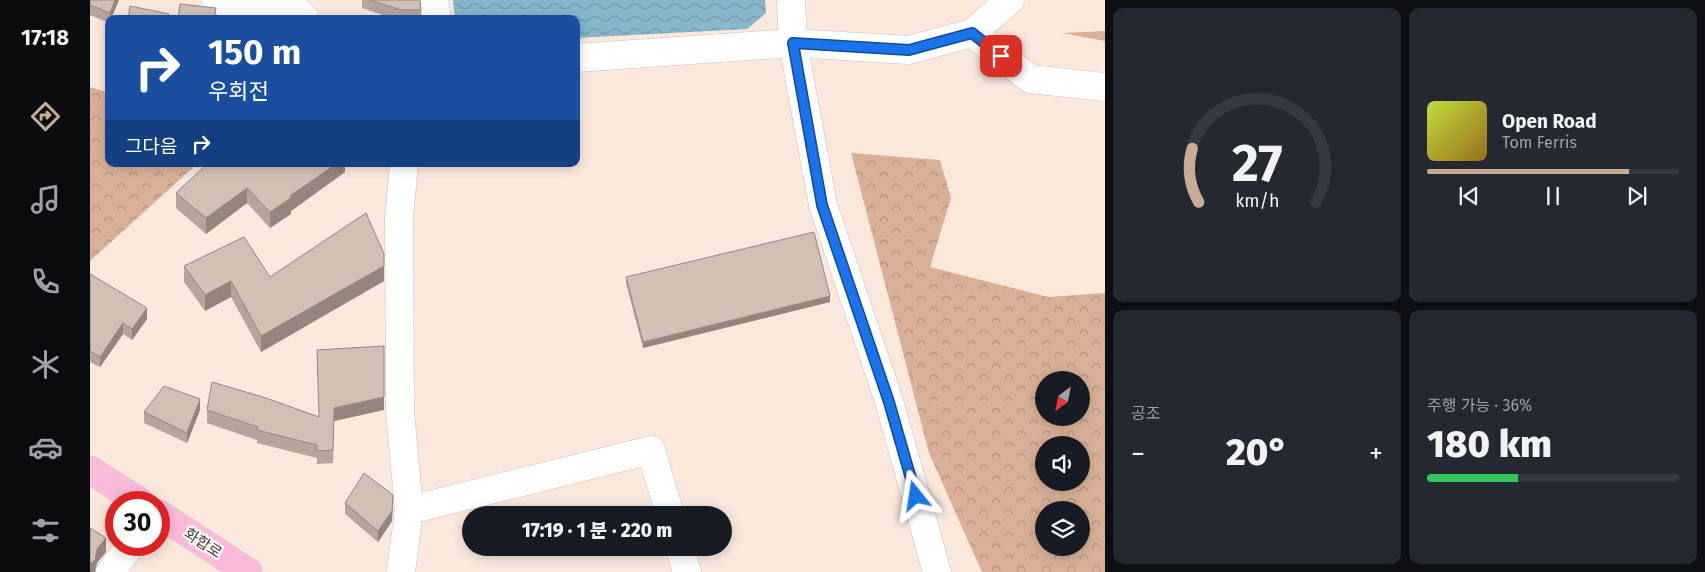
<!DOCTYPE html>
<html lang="ko">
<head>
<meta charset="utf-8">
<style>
  body { margin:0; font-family:"Fira Sans","Noto Sans KR",sans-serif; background:#242831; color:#f1f3f6; height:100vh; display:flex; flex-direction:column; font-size:19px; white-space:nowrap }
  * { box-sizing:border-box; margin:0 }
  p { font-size:16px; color:#9ea1a6 }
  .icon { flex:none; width:28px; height:28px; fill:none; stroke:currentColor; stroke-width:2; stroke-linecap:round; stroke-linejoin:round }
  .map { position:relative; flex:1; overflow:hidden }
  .sheet { display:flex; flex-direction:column; gap:8px; padding:8px; background:#0d0f14; width:600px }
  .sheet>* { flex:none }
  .hud { position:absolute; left:15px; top:15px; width:475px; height:152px; border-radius:10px; box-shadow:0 2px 12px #0003; background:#1a4fa0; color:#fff; overflow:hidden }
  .needle { width:32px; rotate:212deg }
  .controls { position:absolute; left:945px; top:371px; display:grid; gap:10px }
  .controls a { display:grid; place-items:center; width:55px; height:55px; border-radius:50%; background:#171b24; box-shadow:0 2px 12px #0003; font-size:25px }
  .speed { position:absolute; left:15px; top:491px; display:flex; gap:10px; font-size:25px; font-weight:700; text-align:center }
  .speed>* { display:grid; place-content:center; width:65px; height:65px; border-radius:50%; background:#171b24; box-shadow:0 2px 12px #0003; line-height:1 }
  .speed .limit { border:8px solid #d22; background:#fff; color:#111 }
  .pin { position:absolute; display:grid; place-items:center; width:42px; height:42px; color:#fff; margin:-21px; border-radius:10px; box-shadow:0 2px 8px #0006 }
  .me { position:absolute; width:55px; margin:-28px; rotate:345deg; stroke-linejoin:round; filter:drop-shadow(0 0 4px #0008) }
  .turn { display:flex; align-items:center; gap:18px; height:105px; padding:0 20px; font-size:22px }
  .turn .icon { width:65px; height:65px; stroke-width:2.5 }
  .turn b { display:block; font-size:35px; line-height:42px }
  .then { display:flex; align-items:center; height:48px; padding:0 20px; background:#0003; gap:10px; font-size:19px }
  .big { font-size:38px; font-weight:800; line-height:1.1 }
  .sheet .card { flex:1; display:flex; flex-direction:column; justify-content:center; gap:8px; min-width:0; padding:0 18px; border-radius:10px; background:#242831 }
  .sheet .dial { align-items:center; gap:0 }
  .dial svg { height:130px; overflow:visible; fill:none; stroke:#363941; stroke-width:7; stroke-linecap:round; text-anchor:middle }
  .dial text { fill:#f1f3f6; stroke:none }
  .song { display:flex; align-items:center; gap:15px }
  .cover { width:60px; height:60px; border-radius:8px; background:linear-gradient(135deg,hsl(70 70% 55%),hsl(40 70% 35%)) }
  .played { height:5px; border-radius:2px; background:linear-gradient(90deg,#c7ac93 80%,#363941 80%) }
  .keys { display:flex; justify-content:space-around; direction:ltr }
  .heat { display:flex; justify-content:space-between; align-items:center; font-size:28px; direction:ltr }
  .charge { height:8px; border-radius:4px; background:linear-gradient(90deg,#34c759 36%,#363941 0) }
  .sheet .tiles { flex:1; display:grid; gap:8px; grid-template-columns:repeat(2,1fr) }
  .trip { position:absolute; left:372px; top:506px; width:270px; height:50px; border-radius:25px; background:#171b24; box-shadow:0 2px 12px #0003; font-weight:800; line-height:50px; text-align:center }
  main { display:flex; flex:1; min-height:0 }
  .tabs { display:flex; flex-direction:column; width:90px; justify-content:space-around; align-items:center; background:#090b0e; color:#9ea1a6 }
  .tabs .icon { width:35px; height:35px }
  .tabs .selected { color:#c7ac93 }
  .tabs b { font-size:22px; color:#f1f3f6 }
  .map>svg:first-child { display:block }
  .forest { fill:url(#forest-crowns); fill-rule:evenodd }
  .water { fill:url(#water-waves) }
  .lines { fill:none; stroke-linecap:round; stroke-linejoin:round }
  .minor-casing { stroke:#d0beb3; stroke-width:29 }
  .major-casing { stroke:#d1cfce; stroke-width:29 }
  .minor { stroke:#fff; stroke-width:28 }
  .major { stroke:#fabbda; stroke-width:28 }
  .wall { fill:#b5a59c }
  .shaded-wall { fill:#94867f }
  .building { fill:#d3c0b5; stroke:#94867f }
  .route-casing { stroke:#114b97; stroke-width:12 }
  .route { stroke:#1a73e8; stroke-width:9 }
  .labels { text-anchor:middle; stroke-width:4.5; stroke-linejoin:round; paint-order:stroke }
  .street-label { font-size:15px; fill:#3f3733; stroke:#fcf8f6 }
</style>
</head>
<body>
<main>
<nav class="tabs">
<b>17:18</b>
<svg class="icon selected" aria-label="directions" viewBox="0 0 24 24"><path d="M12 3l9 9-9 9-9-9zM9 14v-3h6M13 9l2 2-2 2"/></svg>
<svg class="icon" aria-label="music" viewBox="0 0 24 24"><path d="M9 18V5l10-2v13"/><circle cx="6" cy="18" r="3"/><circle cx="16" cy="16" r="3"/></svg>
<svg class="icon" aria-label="phone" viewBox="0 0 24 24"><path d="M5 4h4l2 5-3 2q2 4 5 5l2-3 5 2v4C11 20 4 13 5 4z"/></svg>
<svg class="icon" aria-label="climate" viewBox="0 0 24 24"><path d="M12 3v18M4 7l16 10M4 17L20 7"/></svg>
<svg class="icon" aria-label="car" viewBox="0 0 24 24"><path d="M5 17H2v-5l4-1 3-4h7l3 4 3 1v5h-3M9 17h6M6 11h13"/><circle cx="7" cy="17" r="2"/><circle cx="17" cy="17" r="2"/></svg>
<svg class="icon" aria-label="filters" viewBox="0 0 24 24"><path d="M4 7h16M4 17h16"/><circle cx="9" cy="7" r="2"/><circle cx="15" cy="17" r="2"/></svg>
</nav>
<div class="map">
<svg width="1015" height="572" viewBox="0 0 1015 572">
  <defs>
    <pattern id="forest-crowns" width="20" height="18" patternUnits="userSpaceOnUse" patternTransform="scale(1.25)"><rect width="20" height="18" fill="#d9b097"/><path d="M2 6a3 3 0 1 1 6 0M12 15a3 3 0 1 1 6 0" fill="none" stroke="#b1907c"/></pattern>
    <pattern id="water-waves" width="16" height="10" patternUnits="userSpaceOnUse" patternTransform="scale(1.25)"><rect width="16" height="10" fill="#86b7cb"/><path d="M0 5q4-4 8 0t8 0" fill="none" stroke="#6f96a5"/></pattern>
  </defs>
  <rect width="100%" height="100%" fill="#fbe8dd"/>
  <path class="forest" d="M1015 31V41L972 33Z
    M0 87 19 93V164H107L0 261Z
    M761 153 850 160 861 198 840 267 958 297 1015 293V572H893L891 570 839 453ZM954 380H991V418H954ZM954 445H991V482H954ZM954 510H991V548H954Z"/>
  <path class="water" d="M363 0H675L676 13 657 29 486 38V19H365Z"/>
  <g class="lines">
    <defs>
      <path id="minor" d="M126 0 142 4 198 2
        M196 0 215 19
        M344 0 347 19
        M701 0 703 43 733 205 799 401 847 572
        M882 33 940 79 1015 87
        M486 58 703 43 819 50 882 33 920 0
        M319 510 561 450 580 515
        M590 548 597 572
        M20 572 41 545
        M311 572 319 510 310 411 309 218 314 164"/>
      <path id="major" d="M0 470 50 502
        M69 514 158 572"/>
    </defs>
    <use href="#minor" class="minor-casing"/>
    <use href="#major" class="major-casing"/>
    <use href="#minor" class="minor"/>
    <use href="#major" class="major"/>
  </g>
  <path class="wall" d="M0 0H29L21 19H19V23L0 15Z
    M272 0H330L331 10V19H305L272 8Z
    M255 164V172L201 211V214L180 228 157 203 116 234 86 208V193Z
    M94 266 180 277 294 281 171 352 141 297 115 311 94 282Z
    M0 274 57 319 42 340 33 334 10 367 0 362Z
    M536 277 740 302 553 348 536 283Z
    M110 410 97 443 54 423V412Z
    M117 410 229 417 294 410 244 421 243 463 227 464V458L167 443V440L117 423Z
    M255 503 303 506 302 521 288 542 255 514Z"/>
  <path class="shaded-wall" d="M25 0H29L21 19H20V13Z
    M246 164H255V172L201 211V214L180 228V212L200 196Z
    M157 188V203L116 234V218Z
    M294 266V281L171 352V336Z
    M141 281V297L115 311V295Z
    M740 296V302L553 348V342Z
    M57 308V319L42 340V329Z
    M33 323V334L10 367V357Z
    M294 397V410L244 421 243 463 244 408Z
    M110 399V410L97 443V433Z
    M303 495 302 521 288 542V531Z
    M16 538V552L7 563 5 572H0V564L7 549Z"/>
  <path class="building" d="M0 0H25L20 13 0 5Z
    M279 0H330L331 10H311Z
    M90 4 126 8 124 19H88Z
    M40 6 79 14 78 19H38Z
    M117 164H246L200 196 201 198 180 212 157 188 116 218 86 193Z
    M276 213 294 254V266L171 336 141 281 115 295 94 266 154 237 180 277Z
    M724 232 740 296 553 342 536 277Z
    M0 274 57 308 42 329 33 323 10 357 0 351Z
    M294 346V397L244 408 243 450 227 451V445L167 430 168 427 117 410 122 382 176 398 229 417 227 350Z
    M74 386 110 399 97 433 54 412Z
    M274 473 303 495 302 511 288 531 255 503Z
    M0 528 16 538 7 549 5 560 0 564Z"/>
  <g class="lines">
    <defs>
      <path id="route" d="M826 496 799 402 732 205 703 43 819 50 882 33 911 56"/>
    </defs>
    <use href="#route" class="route-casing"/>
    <use href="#route" class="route"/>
  </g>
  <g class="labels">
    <g class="street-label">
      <text transform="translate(113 543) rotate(33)" y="5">화합로</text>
    </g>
  </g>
</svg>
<div class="controls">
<a><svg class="needle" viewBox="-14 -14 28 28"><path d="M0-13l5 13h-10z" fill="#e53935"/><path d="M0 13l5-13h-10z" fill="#9ea1a6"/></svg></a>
<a><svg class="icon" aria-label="sound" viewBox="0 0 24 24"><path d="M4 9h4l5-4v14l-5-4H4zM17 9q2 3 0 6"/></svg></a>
<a><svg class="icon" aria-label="layers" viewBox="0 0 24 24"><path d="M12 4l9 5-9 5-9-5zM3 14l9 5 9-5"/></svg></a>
</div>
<div class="speed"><div class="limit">30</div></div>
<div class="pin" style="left:911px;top:56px;background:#d93025"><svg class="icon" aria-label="arrive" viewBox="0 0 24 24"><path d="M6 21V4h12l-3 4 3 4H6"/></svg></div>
<svg class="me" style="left:826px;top:496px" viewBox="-20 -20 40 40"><path d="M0-17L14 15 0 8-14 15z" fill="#1a73e8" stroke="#fff" stroke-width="4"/></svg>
<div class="trip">17:19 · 1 분 · 220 m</div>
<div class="hud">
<div class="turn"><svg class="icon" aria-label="right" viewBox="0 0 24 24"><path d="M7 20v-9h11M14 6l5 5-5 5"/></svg><div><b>150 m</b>우회전</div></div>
<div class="then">그다음<svg class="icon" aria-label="right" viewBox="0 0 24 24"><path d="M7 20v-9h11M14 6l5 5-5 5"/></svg></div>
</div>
</div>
<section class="sheet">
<div class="tiles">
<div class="card dial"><svg viewBox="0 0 100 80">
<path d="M14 69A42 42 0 1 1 86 69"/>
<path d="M14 69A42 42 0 0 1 10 36" stroke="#c7ac93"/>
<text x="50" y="56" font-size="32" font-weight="700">27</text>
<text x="50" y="72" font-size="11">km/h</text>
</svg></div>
<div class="card">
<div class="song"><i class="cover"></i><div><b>Open Road</b><p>Tom Ferris</p></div></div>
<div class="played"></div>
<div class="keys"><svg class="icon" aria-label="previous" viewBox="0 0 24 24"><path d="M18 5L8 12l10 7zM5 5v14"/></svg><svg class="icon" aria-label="pause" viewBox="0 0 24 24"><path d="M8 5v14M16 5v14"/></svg><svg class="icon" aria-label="next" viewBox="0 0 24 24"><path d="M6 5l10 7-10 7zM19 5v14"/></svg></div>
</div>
<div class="card"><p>공조</p>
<div class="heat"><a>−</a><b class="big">20°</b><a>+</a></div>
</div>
<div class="card"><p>주행 가능 · 36%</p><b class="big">180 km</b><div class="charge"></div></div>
</div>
</section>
</main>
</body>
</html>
